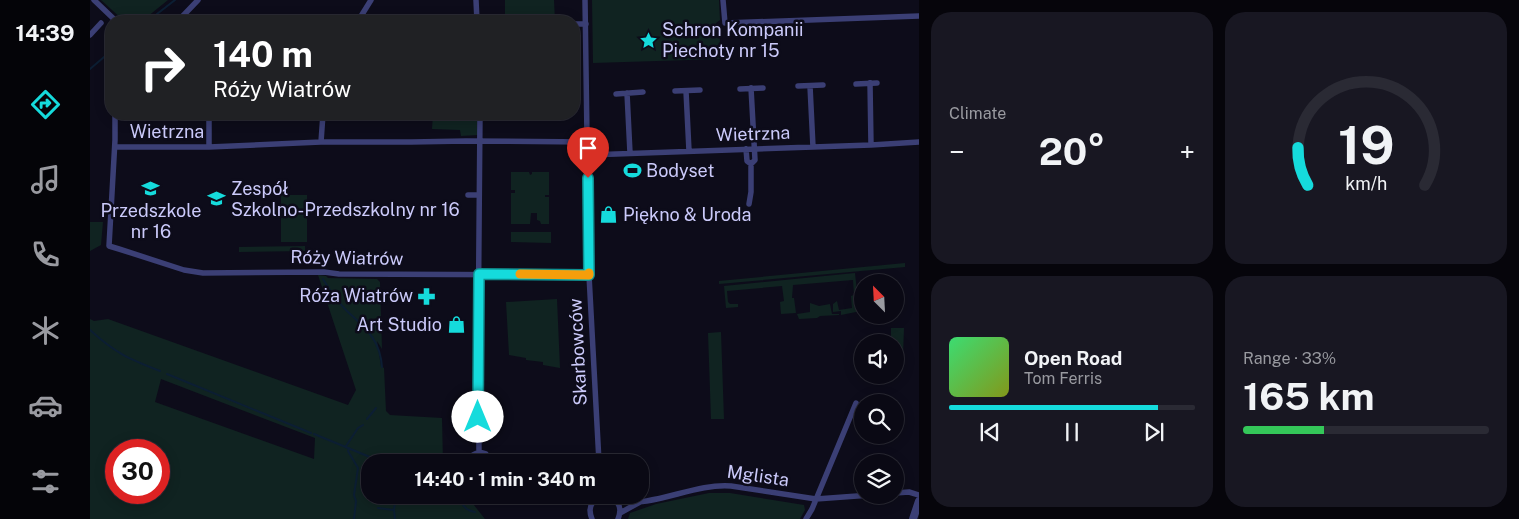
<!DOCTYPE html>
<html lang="en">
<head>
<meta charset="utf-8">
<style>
  body { margin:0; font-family:"Public Sans",sans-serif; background:#181722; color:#f1f3f6; height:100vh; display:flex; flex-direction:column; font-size:19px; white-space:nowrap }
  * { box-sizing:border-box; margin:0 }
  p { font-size:16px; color:#999aa0 }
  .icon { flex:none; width:28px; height:28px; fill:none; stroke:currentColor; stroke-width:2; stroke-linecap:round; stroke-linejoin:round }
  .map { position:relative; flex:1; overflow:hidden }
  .side { display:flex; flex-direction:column; gap:12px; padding:12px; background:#06050b; width:600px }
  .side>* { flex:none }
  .hud { position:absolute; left:15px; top:15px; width:475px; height:105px; border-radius:20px; box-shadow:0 2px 12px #0003,0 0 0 1px #2a2a34; background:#202124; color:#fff; overflow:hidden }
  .needle { width:32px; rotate:336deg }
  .controls { position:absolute; left:764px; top:274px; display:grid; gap:10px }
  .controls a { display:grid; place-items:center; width:50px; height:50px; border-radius:50%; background:#0a0914; box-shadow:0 2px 12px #0003,0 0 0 1px #2a2a34; font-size:25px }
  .speed { position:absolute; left:15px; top:439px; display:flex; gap:10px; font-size:25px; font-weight:700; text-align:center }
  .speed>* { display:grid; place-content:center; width:65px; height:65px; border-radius:50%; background:#0a0914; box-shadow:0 2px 12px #0003,0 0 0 1px #2a2a34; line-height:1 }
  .speed .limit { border:8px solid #d22; background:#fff; color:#111 }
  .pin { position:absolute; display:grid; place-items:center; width:42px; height:42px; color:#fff; margin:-51px -21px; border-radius:50% 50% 50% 0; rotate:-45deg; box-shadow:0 0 5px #0007 }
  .pin .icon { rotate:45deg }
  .me { position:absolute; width:55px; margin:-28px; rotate:0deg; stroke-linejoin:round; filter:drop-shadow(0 0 4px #0008) }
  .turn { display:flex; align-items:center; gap:18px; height:105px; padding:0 25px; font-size:22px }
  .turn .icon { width:65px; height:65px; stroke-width:2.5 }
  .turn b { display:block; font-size:35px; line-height:42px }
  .big { font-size:38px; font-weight:700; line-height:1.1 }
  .side .card { flex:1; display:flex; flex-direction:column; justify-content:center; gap:8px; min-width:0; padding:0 18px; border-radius:20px; background:#181722 }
  .side .dial { align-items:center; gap:0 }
  .dial svg { height:130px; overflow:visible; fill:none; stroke:#2a2a34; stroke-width:7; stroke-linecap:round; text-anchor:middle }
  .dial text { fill:#f1f3f6; stroke:none }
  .song { display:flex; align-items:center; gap:15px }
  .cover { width:60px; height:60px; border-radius:8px; background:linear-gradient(135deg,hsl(140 70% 55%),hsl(70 70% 35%)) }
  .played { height:5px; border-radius:2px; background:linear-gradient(90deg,#15dbdc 85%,#2a2a34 85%) }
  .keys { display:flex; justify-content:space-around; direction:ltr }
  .heat { display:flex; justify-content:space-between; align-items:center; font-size:28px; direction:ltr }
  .charge { height:8px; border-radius:4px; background:linear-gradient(90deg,#34c759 33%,#2a2a34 0) }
  .side .tiles { flex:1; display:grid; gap:12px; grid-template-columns:repeat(2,1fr) }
  .trip { position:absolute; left:271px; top:454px; width:288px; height:50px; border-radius:20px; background:#0a0914; box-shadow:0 2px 12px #0003,0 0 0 1px #2a2a34; font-weight:700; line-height:50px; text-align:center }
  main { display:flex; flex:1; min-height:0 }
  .dock { display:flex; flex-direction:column; width:90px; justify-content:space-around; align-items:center; background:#040408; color:#999aa0 }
  .dock .icon { width:35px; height:35px }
  .dock .active { color:#15dbdc }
  .dock b { font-size:22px; color:#f1f3f6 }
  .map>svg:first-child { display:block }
  .green { fill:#102321; fill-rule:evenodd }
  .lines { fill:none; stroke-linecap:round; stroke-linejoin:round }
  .stream { stroke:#0c1e33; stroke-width:2 }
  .minor { stroke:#3b3f75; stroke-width:5.5 }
  .tertiary { stroke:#3b3f75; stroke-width:8 }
  .route-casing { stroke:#0e8e8f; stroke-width:12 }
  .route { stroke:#15dbdc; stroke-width:9 }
  .slow { stroke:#f59e0b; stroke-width:9 }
  .labels { text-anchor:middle; stroke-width:5; stroke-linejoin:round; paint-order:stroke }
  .poi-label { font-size:18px; fill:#cbcafa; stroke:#0d0c1a; text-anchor:start }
  .street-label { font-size:18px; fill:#cbcafa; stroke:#0d0c1a }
</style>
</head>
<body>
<main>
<nav class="dock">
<b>14:39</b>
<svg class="icon active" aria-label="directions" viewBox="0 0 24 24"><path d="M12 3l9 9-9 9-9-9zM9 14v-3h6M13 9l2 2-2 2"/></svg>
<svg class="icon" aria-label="music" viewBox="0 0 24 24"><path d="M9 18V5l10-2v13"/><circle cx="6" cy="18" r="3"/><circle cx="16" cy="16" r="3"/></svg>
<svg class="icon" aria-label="phone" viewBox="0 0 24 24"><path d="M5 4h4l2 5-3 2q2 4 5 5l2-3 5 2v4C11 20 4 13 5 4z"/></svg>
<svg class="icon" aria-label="climate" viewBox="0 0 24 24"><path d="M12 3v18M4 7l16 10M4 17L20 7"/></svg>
<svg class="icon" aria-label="car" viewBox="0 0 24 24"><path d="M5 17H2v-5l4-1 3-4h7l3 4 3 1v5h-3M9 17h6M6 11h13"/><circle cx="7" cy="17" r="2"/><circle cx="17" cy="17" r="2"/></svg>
<svg class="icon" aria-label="filters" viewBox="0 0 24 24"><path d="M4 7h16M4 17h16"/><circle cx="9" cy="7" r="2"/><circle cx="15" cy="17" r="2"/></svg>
</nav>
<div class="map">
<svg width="829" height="519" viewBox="0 0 829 519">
  <rect width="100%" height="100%" fill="#0d0c1a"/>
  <path class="green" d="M11 0H78L52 21H34Z
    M415 0H464L465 21H415Z
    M502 0H629L630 20 626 23V25L629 26 631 59 503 63Z
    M343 114H387L388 135 371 136 370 130 342 129Z
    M421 172H439L440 175 442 174V172H459V195H455V197H459V224H451L450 221 447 220V213H441L440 224H421V193H425V190H421Z
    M191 195H217V242H191Z
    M0 222H13L11 245 0 251Z
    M421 232H461V243L421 242Z
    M215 246V251L149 252V247Z
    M815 263V267L629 284V281Z
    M765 273 768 301 765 302 766 307 772 308 771 311 751 315V311L743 312V304L747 301 749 310 762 308 761 296 764 295 763 280 703 285 702 298H704L706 313 691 314 690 302 694 301 692 286 637 291 638 302 640 304H648V307L636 308 634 286Z
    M228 275 236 276 238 278 287 279 290 282 292 349 287 341 291 366 294 368 296 411 300 415 352 418 353 462H280V495H376L395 519H0V319L4 321 18 319 258 405 266 390ZM71 379 225 438 224 459 65 402ZM26 450H69V492H26Z
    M467 299 470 368 453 365V362L436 360V358L419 355 416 302Z
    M720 303 729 306 740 304 742 314H749V315L730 316 727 318 709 319 707 314 720 312Z
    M801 328H814L813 356H805V342H801Z
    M631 332 634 419H621L618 333Z
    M619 493H640L714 505 715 510 710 519H538L540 513 566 504Z"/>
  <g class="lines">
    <path class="stream" d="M58 21 85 0
      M0 69 21 51
      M233 279C240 291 248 302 257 311 276 329 290 339 292 367
      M0 330C25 353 39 359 70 371
      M77 374 221 433
      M277 419 286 408
      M224 434 292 462
      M256 446 268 428 273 425
      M259 448 258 451 268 468 264 495 266 501 264 519
      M366 495C373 503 373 510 385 512
      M288 508 304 510
      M305 519 304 510 306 495"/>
    <path class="minor" d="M4 0 26 21
      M386 0 387 21
      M495 0 499 275 509 462
      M633 0 635 23 829 16
      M88 21 108 0
      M268 21 281 0
      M484 24H496
      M0 35 11 23
      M780 83 781 145
      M766 84 787 83
      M708 86 733 85
      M720 86 723 147
      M650 89 673 88
      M585 91 610 90
      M596 91 599 151
      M537 93 540 153
      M526 94 553 92
      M25 114V140L19 246 29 249 94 270 113 273 234 272 249 274 499 275
      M119 114V147
      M231 142 233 114
      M25 147H119L231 142H321L376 141 497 142
      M656 149 657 161 661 164V192L659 204
      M498 155 781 145 829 142
      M661 164 665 160 661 88
      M378 195H389
      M389 452 388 354 390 114
      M389 452 396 454 398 462
      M382 462 383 455 389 452
      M805 493 819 492 829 495
      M526 501C564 508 603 483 641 486L726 499 781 495
      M530 513 550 502
      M502 519C490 490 540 490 528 519
      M716 519 722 509 766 403"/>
    <path class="tertiary" d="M823 519 829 501"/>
  </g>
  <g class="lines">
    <defs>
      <path id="route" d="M388 417 389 274 499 275 498 178"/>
    </defs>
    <use href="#route" class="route-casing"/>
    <use href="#route" class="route"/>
    <path class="slow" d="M430 274 499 275V273"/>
  </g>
  <defs>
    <symbol id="sight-bare" viewBox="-9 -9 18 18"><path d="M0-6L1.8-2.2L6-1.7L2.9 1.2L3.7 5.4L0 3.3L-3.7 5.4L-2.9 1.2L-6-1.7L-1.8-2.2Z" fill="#15dbdc" stroke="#0d0c1a" stroke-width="2.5" paint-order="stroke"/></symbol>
    <symbol id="stadium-bare" viewBox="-9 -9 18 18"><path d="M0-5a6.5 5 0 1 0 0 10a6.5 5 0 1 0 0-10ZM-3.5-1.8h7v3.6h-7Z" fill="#15dbdc" stroke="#0d0c1a" stroke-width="2.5" paint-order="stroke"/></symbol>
    <symbol id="school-bare" viewBox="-9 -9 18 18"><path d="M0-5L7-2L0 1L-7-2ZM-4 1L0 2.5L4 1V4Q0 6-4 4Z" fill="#15dbdc" stroke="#0d0c1a" stroke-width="2.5" paint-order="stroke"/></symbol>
    <symbol id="shop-bare" viewBox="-9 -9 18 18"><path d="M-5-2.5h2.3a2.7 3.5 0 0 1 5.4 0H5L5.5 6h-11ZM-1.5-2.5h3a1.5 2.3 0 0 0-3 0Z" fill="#15dbdc" stroke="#0d0c1a" stroke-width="2.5" paint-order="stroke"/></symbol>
    <symbol id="pharmacy-bare" viewBox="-9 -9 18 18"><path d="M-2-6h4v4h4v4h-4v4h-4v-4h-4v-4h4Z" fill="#15dbdc" stroke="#0d0c1a" stroke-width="2.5" paint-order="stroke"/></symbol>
  </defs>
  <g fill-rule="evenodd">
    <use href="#sight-bare" x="546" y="28" width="25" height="25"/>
    <use href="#stadium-bare" x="530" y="158" width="25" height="25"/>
    <use href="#school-bare" x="48" y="176" width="25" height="25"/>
    <use href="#school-bare" x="114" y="186" width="25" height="25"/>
    <use href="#shop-bare" x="506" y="202" width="25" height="25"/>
    <use href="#pharmacy-bare" x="324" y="284" width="25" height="25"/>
    <use href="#shop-bare" x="354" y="312" width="25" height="25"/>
  </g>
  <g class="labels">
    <g class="poi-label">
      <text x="572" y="36">Schron Kompanii<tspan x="572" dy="21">Piechoty nr 15</tspan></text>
      <text x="556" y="177">Bodyset</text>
      <text x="141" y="195">Zespół<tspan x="141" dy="21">Szkolno-Przedszkolny nr 16</tspan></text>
      <text x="61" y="217" text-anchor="middle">Przedszkole<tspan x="61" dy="21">nr 16</tspan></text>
      <text x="533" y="221">Piękno &amp; Uroda</text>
      <text x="323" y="302" text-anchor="end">Róża Wiatrów</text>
      <text x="352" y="331" text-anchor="end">Art Studio</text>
    </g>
    <g class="street-label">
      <text x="77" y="138">Wietrzna</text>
      <text transform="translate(663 134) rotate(-2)" y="6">Wietrzna</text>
      <text transform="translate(257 258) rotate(1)" y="6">Róży Wiatrów</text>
      <text transform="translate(488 352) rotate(-93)" y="6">Skarbowców</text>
      <text transform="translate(668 476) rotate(8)" y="6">Mglista</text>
    </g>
  </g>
</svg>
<div class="controls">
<a><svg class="needle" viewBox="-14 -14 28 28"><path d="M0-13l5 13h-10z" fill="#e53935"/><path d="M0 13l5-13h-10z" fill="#999aa0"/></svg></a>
<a><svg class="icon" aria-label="sound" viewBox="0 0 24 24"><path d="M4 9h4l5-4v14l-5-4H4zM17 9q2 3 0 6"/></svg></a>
<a><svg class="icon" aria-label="search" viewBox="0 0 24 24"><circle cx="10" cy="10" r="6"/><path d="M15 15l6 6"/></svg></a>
<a><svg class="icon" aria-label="layers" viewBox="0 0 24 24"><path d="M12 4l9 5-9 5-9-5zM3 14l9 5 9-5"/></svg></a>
</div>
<div class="speed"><div class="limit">30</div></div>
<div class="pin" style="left:498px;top:178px;background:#d93025"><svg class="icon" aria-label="arrive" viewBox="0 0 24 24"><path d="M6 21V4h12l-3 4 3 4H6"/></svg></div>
<svg class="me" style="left:388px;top:417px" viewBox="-20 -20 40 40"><circle r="19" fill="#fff"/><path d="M0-13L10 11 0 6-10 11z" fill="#15dbdc"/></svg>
<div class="trip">14:40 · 1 min · 340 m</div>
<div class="hud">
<div class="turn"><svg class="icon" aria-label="right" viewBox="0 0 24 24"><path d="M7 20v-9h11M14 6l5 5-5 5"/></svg><div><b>140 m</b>Róży Wiatrów</div></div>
</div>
</div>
<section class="side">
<div class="tiles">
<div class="card"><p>Climate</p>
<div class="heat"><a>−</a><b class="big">20°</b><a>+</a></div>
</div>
<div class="card dial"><svg viewBox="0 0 100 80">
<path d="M14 69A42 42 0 1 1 86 69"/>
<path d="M14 69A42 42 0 0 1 8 46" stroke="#15dbdc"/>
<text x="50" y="56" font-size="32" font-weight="700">19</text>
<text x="50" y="72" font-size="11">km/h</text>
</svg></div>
<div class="card">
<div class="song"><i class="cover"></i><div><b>Open Road</b><p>Tom Ferris</p></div></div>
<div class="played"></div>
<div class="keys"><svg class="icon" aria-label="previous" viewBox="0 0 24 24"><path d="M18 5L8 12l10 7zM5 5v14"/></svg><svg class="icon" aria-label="pause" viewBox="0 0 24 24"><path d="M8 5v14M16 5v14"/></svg><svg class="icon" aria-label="next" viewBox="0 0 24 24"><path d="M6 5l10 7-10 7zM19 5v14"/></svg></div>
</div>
<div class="card"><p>Range · 33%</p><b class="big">165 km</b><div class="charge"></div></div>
</div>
</section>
</main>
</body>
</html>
